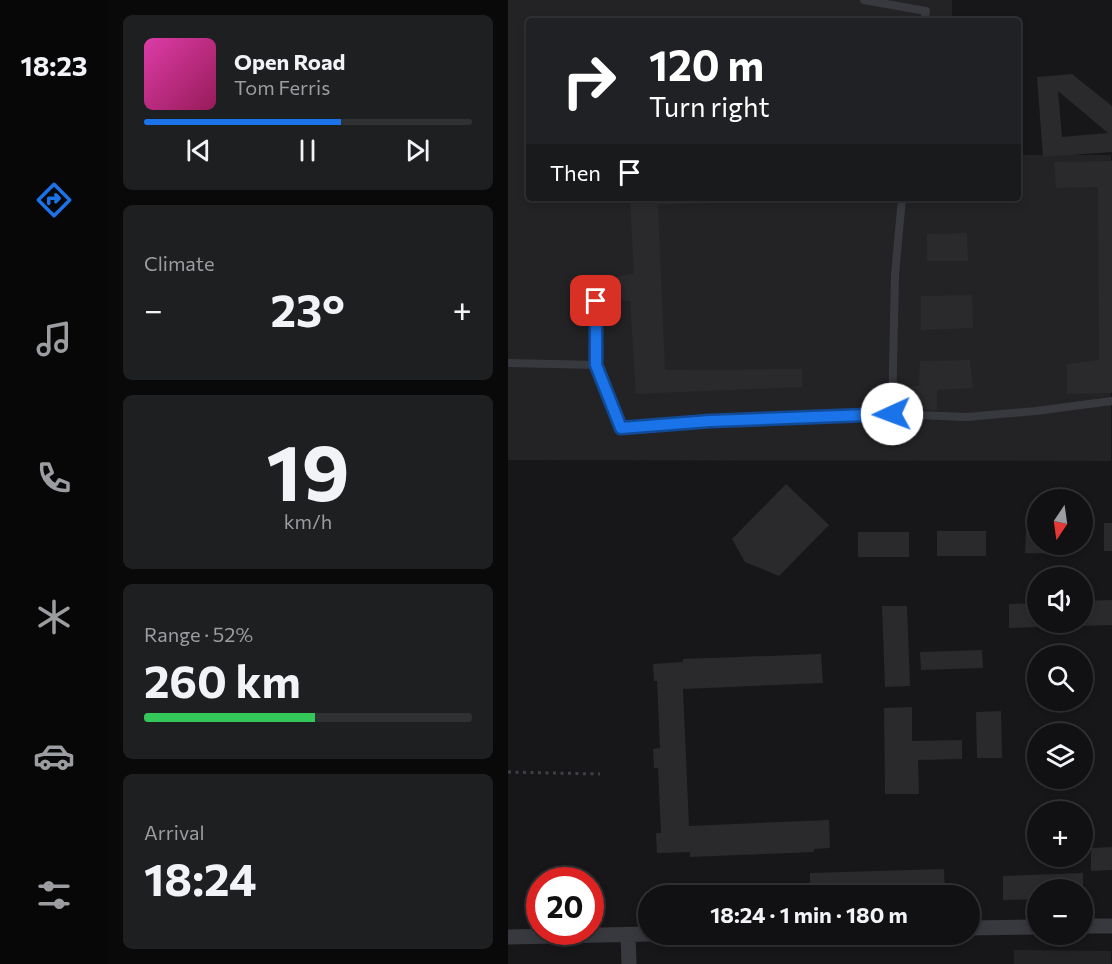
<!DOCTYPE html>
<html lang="en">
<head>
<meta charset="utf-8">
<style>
  body { margin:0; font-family:Commissioner,sans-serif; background:#1e1f21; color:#f1f3f6; height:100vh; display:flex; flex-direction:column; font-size:22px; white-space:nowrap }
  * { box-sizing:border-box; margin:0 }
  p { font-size:20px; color:#9c9da0 }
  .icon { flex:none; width:33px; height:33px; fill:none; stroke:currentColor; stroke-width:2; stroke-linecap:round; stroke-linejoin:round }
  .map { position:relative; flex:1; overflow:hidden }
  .side { display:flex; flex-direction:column; gap:15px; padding:15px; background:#09090a; width:400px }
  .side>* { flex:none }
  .guide { position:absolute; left:18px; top:18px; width:495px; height:183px; border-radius:6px; box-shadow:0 3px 9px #0003,0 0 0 2px #303133; background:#202124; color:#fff; overflow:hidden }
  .needle { width:39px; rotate:193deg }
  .buttons { position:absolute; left:519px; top:489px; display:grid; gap:12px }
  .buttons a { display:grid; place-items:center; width:66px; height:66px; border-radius:50%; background:#111113; box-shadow:0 3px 9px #0003,0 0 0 2px #303133; font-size:30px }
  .speed { position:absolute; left:18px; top:867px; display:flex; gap:12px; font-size:30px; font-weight:700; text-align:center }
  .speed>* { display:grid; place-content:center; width:78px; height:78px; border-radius:50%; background:#111113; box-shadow:0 3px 9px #0003,0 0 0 2px #303133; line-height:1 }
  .speed .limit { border:9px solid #d22; background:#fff; color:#111 }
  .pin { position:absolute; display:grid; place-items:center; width:51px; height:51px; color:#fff; margin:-26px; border-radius:12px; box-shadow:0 3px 9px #0006 }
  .me { position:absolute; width:66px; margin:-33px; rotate:268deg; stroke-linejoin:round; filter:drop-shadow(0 0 4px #0008) }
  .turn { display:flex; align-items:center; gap:21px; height:126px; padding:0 24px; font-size:27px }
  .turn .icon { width:78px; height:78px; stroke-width:2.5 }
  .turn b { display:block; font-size:42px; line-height:51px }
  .then { display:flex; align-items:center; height:57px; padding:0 24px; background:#0003; gap:12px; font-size:22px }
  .big { font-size:45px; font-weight:700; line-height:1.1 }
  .side .tile { flex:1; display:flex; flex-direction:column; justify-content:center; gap:9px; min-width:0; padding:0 21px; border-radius:9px; background:#1e1f21 }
  .side .dial { align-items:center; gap:0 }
  .dial b { font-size:78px; line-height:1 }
  .song { display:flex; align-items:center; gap:18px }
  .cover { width:72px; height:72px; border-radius:9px; background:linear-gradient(135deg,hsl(320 70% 55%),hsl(330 70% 35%)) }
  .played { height:6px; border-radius:3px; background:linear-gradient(90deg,#1a73e8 60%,#303133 60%) }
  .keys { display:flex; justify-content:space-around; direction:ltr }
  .heat { display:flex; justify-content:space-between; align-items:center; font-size:33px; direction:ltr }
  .charge { height:9px; border-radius:4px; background:linear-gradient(90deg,#34c759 52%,#303133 0) }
  .trip { position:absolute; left:130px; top:885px; width:342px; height:60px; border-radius:30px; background:#111113; box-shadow:0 3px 9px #0003,0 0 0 2px #303133; font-weight:700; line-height:60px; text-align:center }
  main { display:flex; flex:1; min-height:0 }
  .tab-bar { display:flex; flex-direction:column; width:108px; justify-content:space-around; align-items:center; background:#070708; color:#9c9da0 }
  .tab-bar .icon { width:42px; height:42px }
  .tab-bar .current { color:#1a73e8 }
  .tab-bar b { font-size:27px; color:#f1f3f6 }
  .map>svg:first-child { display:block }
  .built { fill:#232326 }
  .building { fill:#2a2a2d; fill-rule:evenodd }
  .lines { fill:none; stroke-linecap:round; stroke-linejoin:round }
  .path { stroke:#3e4045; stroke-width:3; stroke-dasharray:3 4.5; stroke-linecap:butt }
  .service { stroke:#38393e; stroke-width:8 }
  .minor { stroke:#38393e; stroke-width:15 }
  .route-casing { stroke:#114b97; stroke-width:15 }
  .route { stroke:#1a73e8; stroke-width:10 }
</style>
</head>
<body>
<main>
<nav class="tab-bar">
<b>18:23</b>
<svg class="icon current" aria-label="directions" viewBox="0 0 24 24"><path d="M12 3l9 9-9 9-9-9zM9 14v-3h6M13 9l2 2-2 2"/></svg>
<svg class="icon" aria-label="music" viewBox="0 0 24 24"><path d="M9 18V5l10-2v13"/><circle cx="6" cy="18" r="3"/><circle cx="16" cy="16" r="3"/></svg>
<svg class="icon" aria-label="phone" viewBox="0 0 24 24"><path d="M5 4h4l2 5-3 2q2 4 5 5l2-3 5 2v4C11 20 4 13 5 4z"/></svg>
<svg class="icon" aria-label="climate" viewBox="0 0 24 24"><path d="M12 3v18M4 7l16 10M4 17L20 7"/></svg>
<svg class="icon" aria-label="car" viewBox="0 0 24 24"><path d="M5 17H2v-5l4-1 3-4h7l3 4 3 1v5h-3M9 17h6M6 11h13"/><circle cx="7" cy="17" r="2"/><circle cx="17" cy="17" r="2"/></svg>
<svg class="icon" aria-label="filters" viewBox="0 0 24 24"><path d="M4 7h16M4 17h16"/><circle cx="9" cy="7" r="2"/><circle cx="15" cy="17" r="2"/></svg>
</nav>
<section class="side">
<div class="tile">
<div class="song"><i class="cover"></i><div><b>Open Road</b><p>Tom Ferris</p></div></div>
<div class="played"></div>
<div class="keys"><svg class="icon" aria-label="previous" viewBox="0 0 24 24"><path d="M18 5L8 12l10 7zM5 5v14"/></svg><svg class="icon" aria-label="pause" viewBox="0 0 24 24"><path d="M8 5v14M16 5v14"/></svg><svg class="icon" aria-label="next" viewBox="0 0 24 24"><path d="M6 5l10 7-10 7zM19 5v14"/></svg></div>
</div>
<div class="tile"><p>Climate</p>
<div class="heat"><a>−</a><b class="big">23°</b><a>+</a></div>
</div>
<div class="tile dial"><b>19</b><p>km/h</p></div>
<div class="tile"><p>Range · 52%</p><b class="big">260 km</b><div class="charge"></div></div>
<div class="tile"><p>Arrival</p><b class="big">18:24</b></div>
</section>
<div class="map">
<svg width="604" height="964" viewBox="0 0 604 964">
  <rect width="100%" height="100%" fill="#171719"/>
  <path class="built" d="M0 0H444V21H21V198H510V155H603V461L0 460Z
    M506 950 603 951V964H506Z"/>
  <path class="building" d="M564 74 604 106V152L535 157 529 77ZM550 91 600 133 554 137Z
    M604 161V393L559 394V364L591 360 590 187 548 188 546 162Z
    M122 198H294V200L150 205 157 370 294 369V387L128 394 122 301 106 300 108 277 126 273Z
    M459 233 460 261H419V234Z
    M464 295 465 328 413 330V296Z
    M462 360 465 388 429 390V410L393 409 389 389 411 385 412 361Z
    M278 484 321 525 271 576 237 562 224 539Z
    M596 523H604V551H596Z
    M518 530H530V544H561V554L517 553Z
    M429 531H478V556H429Z
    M350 532H401V557H350Z
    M604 600V625L501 628V604L530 603V622H574V601Z
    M374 606H399L402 686 377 687Z
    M474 650 475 668 413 670 412 652Z
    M313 654 315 683 175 689 181 826 321 820 322 848 306 849V852L182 857V852L149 853 148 833H153L150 768H146L145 749 152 748 149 681H146L145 664 175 662V659Z
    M404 707V741L454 740V759L410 760 411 794H377L376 708Z
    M493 711 494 758H469L468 712Z
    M604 847V870L583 871V848Z
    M436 869 437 896H302V873Z
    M575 873V890H530V899L495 900V876Z"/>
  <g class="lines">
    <path class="path" d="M0 772 92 774"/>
    <path class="service" d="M356 0 418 11 416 21
      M88 301 89 365
      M0 363 89 365 113 428 202 421 384 414 459 417 528 411 604 401
      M384 414 387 275 394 198"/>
    <path class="minor" d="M574 926H604
      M462 928 530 927
      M120 935 121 964
      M0 937 141 934"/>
  </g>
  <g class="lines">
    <defs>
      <path id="route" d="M88 301V365L113 428 202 421 384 414"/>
    </defs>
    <use href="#route" class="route-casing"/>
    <use href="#route" class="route"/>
  </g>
</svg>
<div class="buttons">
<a><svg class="needle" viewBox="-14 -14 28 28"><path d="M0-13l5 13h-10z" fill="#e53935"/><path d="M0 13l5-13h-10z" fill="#9c9da0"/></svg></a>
<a><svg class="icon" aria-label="sound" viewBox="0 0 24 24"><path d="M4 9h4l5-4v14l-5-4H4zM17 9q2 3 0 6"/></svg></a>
<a><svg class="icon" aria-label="search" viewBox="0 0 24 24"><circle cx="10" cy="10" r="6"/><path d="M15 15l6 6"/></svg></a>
<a><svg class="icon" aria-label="layers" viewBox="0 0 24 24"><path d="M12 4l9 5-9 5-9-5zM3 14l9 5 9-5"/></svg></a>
<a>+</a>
<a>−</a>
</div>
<div class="speed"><div class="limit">20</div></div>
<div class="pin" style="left:88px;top:301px;background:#d93025"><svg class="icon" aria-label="arrive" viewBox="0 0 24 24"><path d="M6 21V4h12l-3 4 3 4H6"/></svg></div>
<svg class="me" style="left:384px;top:414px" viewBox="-20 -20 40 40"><circle r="19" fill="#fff"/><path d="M0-13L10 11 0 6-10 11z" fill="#1a73e8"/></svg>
<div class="trip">18:24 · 1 min · 180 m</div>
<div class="guide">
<div class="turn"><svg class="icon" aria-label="right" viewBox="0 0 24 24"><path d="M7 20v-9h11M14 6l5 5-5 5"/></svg><div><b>120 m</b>Turn right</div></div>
<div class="then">Then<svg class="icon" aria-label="arrive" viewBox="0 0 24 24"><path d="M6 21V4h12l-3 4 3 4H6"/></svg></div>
</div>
</div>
</main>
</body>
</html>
